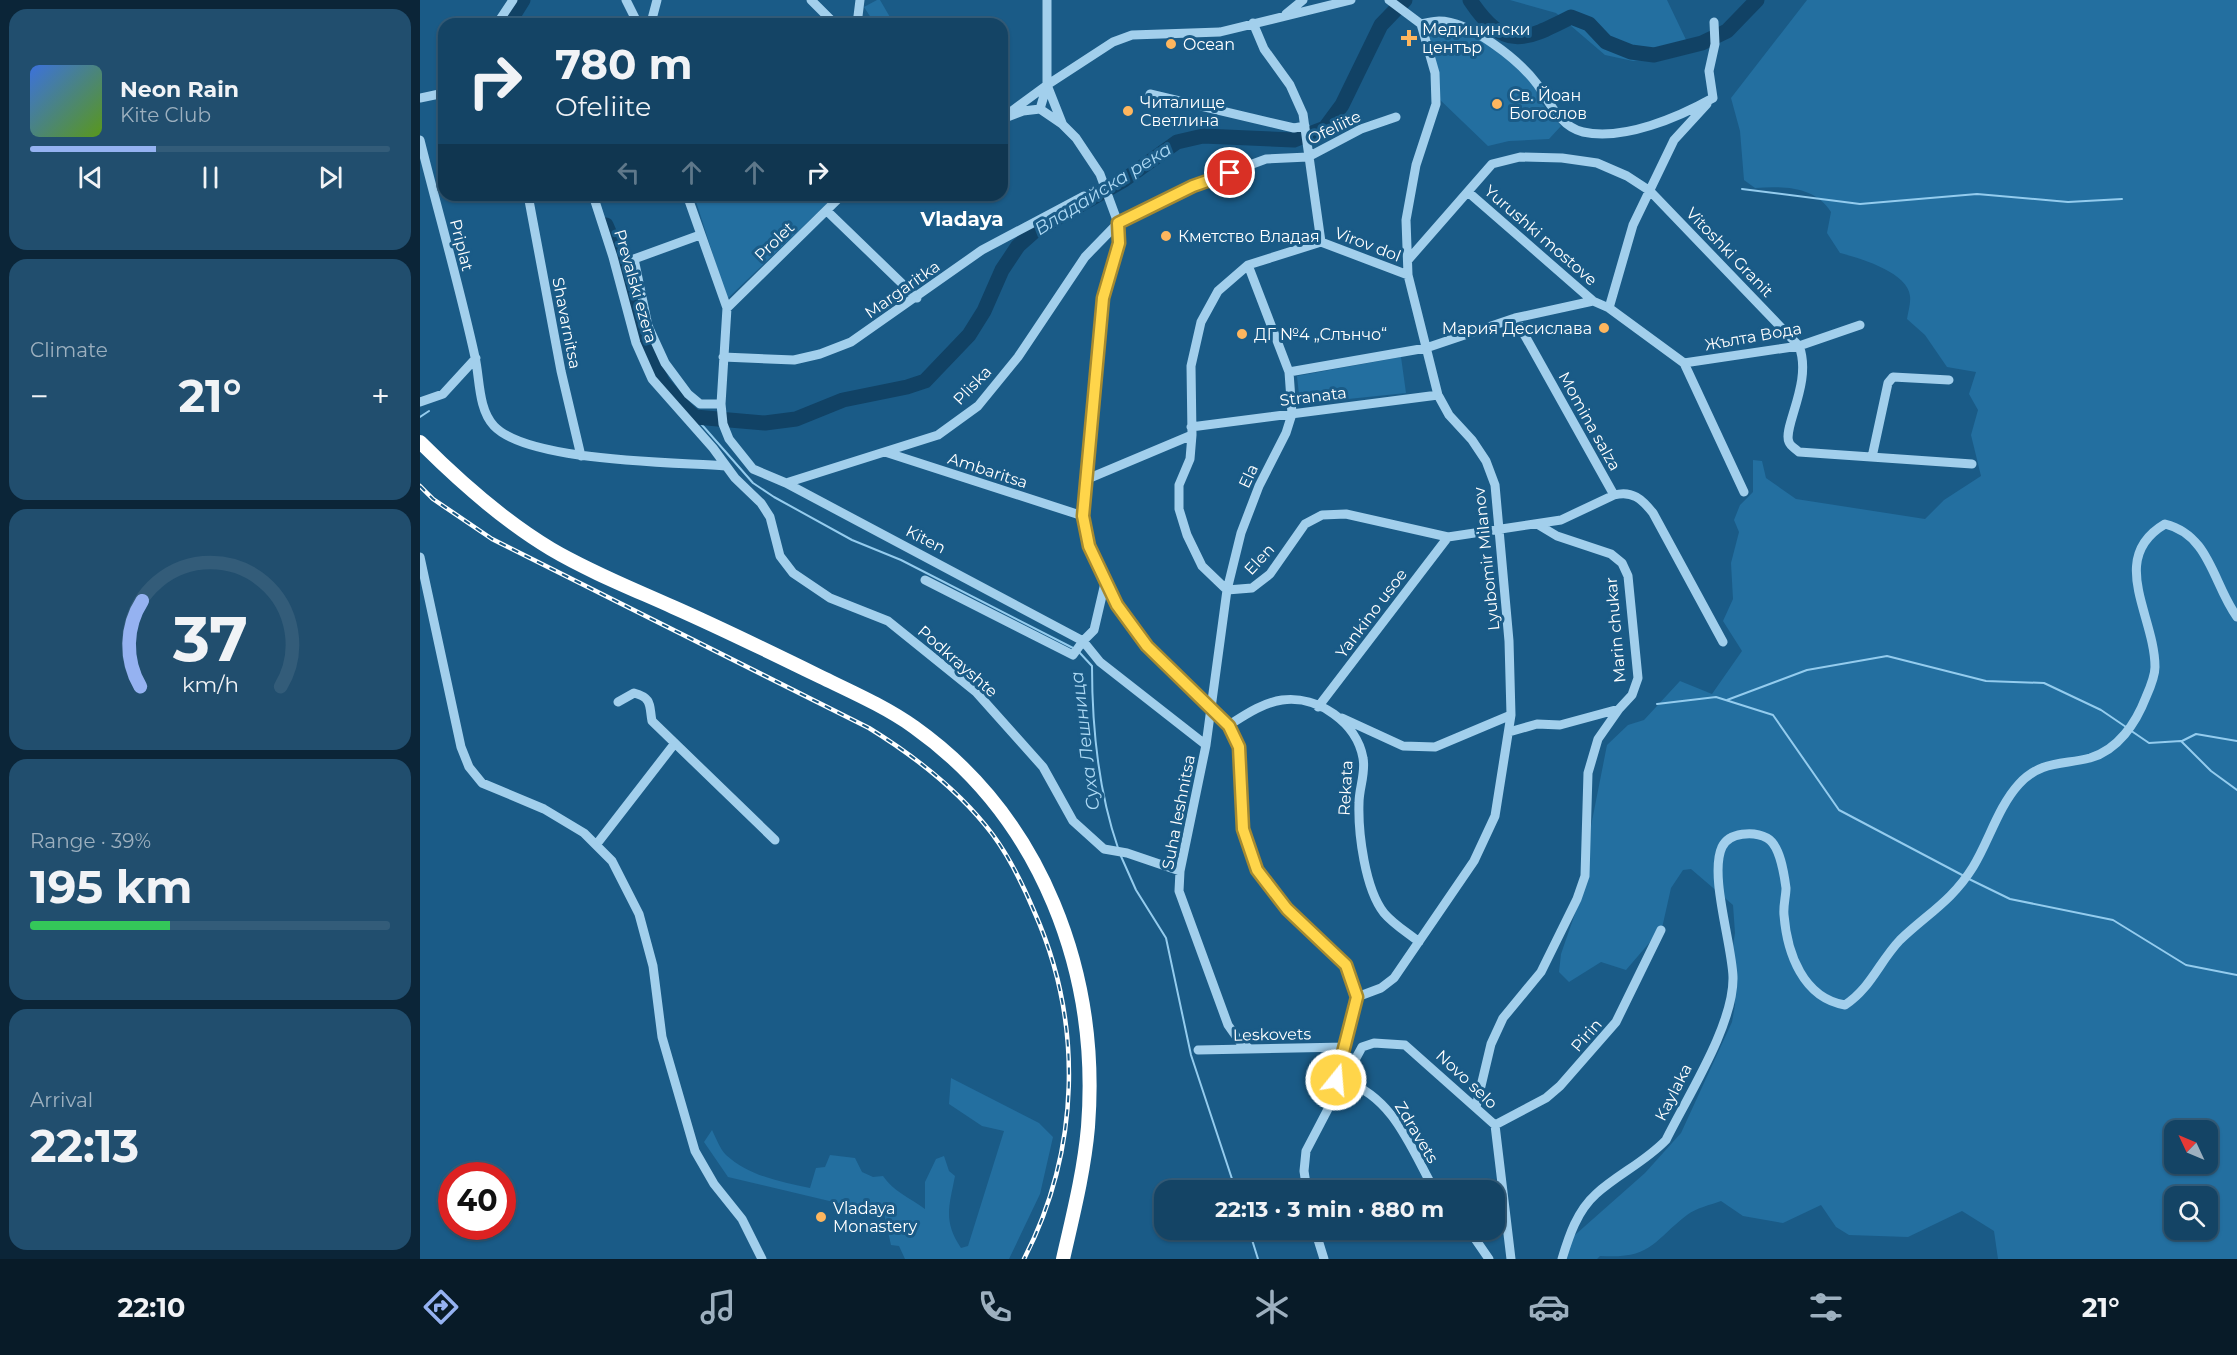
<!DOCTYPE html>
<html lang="en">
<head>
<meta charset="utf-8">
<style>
  body { margin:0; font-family:Montserrat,sans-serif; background:#214e6e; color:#f1f3f6; height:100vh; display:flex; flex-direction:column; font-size:22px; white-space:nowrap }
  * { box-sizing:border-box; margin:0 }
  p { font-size:20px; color:#9db0bf }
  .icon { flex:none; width:33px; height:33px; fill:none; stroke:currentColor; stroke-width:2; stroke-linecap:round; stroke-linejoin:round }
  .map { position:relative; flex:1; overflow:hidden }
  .drawer { display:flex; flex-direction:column; gap:9px; padding:9px; background:#0b2538; width:420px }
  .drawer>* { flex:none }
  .top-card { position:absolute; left:18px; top:18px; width:570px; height:183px; border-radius:18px; box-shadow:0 2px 4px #0004,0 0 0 2px #335c79; background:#144465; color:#f1f3f6; overflow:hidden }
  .needle { width:39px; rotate:314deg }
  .buttons { position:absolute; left:1744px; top:1120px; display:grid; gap:12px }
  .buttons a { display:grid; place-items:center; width:54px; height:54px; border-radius:12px; background:#144465; box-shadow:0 2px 4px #0004,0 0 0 2px #335c79; font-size:30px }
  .speed { position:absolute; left:18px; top:1162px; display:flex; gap:12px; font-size:30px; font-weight:700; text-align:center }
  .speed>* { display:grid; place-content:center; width:78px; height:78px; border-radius:50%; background:#144465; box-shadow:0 2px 4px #0004,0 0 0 2px #335c79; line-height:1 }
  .speed .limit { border:9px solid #d22; background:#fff; color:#111 }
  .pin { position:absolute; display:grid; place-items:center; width:51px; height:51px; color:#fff; margin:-26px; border:3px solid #fff; border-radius:50%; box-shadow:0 2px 6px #0007 }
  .me { position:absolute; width:66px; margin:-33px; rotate:17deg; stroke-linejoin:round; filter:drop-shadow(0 0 4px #0008) }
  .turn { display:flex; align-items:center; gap:21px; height:126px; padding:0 18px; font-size:27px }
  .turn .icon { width:78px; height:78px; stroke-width:2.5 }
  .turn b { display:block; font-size:42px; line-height:51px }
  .lanes { display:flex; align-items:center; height:57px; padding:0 18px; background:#0003; justify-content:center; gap:30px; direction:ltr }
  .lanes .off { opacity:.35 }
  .big { font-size:45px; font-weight:700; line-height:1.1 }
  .drawer .widget { flex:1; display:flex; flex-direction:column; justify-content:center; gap:9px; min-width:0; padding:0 21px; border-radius:18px; background:#214e6e }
  .drawer .dial { align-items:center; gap:0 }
  .dial svg { height:156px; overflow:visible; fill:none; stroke:#335c79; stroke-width:7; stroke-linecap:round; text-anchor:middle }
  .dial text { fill:#f1f3f6; stroke:none }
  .song { display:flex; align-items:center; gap:18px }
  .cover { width:72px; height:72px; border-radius:9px; background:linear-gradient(135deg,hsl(220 70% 55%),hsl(90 70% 35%)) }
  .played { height:6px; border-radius:3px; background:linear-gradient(90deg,#95b2f1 35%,#335c79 35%) }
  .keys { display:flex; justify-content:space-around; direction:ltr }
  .heat { display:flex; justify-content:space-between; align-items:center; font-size:33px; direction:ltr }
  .charge { height:9px; border-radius:4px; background:linear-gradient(90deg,#34c759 39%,#335c79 0) }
  .trip { position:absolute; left:734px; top:1180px; width:351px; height:60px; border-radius:18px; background:#144465; box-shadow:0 2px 4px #0004,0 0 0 2px #335c79; font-weight:700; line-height:60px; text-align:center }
  .menu { display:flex; height:96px; justify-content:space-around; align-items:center; background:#081b28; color:#9db0bf }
  .menu .icon { width:42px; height:42px }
  .menu .selected { color:#95b2f1 }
  .menu b { font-size:27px; color:#f1f3f6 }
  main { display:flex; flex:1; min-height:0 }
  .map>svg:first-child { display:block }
  .green { fill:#236fa0; fill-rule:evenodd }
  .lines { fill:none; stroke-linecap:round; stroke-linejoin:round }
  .stream { stroke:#94ccee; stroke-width:2 }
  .river { stroke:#114265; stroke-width:15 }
  .minor { stroke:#a2cfec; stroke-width:9 }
  .highway { stroke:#fff; stroke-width:14 }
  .rail-casing { stroke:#fff; stroke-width:4.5 }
  .rail { stroke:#1a5b87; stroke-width:2; stroke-dasharray:7; stroke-linecap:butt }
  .route-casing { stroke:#a68a30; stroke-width:15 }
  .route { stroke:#ffd54a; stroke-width:10 }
  .poi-dot { fill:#feb65e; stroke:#1a5b87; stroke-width:2 }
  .labels { text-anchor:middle; stroke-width:6; stroke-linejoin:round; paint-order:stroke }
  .poi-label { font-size:16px; fill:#fff; stroke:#1a5b87; text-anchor:start }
  .street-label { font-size:16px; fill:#fff; stroke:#1a5b87 }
  .water-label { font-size:18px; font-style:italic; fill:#add9f4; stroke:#1a5b87 }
  .quarter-label { font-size:20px; font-weight:bold; fill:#fff; stroke:#1a5b87 }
</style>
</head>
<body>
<main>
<section class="drawer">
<div class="widget">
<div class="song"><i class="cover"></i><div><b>Neon Rain</b><p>Kite Club</p></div></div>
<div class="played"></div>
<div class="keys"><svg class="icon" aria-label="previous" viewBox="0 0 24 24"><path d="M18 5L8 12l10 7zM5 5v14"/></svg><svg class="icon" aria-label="pause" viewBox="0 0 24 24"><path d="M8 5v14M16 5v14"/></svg><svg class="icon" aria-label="next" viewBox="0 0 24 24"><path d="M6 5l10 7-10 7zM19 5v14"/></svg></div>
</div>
<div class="widget"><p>Climate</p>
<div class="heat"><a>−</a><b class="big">21°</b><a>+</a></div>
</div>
<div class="widget dial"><svg viewBox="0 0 100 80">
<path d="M14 69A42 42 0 1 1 86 69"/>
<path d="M14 69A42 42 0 0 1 15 25" stroke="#95b2f1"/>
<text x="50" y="56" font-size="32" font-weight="700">37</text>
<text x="50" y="72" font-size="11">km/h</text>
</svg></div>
<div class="widget"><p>Range · 39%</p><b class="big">195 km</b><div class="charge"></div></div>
<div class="widget"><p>Arrival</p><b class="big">22:13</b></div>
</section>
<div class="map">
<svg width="1817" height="1259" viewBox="0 0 1817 1259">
  <rect width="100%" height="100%" fill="#1a5b87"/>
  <path class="green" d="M457 0H460L474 24H455L444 7Z
    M1090 0H1247L1269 46 1252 57 1213 61 1185 55 1136 13Z
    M1387 0H1817V1259H1578L1574 1231 1542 1211 1488 1237 1429 1235 1416 1227 1401 1205 1363 1223 1323 1216 1301 1201C1290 1205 1276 1208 1267 1215 1232 1242 1232 1259 1180 1256L1177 1259H1143L1147 1242 1225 1173 1261 1133 1312 1022 1315 1005 1309 972 1315 933 1313 905 1271 869 1263 870 1251 888 1242 928 1206 970 1181 962 1149 982 1139 972 1141 954 1167 879 1171 826 1187 745 1208 725 1224 720 1260 681 1292 694 1322 651 1303 621 1313 599 1311 563 1319 532 1314 520 1320 505 1333 492V460L1342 461 1346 478 1376 499 1505 519 1524 500 1561 476 1551 435 1558 410 1549 394 1556 372 1527 367 1505 335 1487 319C1488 312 1491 303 1490 296 1488 272 1439 258 1420 253L1407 233 1411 212C1395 186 1363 186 1335 188L1324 180 1320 131 1311 98ZM1755 1131H1788V1164H1755ZM1755 1197H1788V1230H1755Z
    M1001 24H1036L1077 47 1123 93 1118 99 1141 126 1129 139 1089 141 1068 146 1016 96Z
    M274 195H416L307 299Z
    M981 357 986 393 880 404 877 376Z
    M531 1078 619 1123 633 1137 620 1194 589 1259H485L479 1246 471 1245 464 1214 308 1177 284 1142 292 1130C296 1138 300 1149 306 1155 329 1176 361 1182 390 1188L396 1168 405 1167 410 1155 435 1158 442 1172 453 1177 463 1176C473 1191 490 1198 505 1209V1182L516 1159 524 1156 529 1171 535 1176C529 1207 523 1221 541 1248L548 1246 584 1131 562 1126 529 1104Z"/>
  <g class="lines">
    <path class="stream" d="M1322 189 1440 204 1557 194 1648 202 1702 199
      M0 417 9 411
      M275 417 333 483 354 497 432 540 481 560 655 649
      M659 652 672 666C672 728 678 790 698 848
      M1307 700 1387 670 1467 656 1566 681 1624 683 1681 710 1706 727
      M1237 704 1296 697 1353 715 1419 810 1544 876
      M1710 730 1729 743 1761 741 1791 771 1817 790
      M1762 741 1776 734 1817 741
      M700 854 716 890 746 938 771 1055 816 1191
      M1549 879 1590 899 1693 920 1766 965 1817 975
      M829 1230 838 1259"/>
    <path class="river" d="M1050 0C1084 51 1104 41 1151 17L1169 24 1186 42 1211 52 1234 55 1282 43 1307 31 1337 0
      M88 24 103 0
      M186 225 199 255 222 342 243 383 265 408 275 417 345 423 376 419 423 400 487 387 505 381 549 335 564 311 582 270 598 246 616 230 704 180 757 142 783 136 874 140 905 128 922 105 961 25 985 0"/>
    <path class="minor" d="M206 0 218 24
      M391 0 415 24
      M866 14 883 0
      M833 23 844 49 870 85 883 114 901 242
      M77 24 93 0
      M227 24 232 19 237 0
      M437 24 440 0
      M1001 24C1007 23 1014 21 1019 21 1050 21 1099 60 1117 84 1129 101 1140 127 1163 132 1204 141 1259 117 1293 98
      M627 85V0
      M730 94 874 128 885 126
      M0 98 24 93
      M1293 98 1289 71 1295 44 1294 22
      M620 109 627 85 693 42 712 35 800 32 931 0
      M589 113 627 85 642 123
      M582 119 603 111 620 109 642 124 656 138 680 174 698 223 699 243 683 298 665 480 663 516 669 546 697 605 727 646 809 725 819 747 823 829 837 870 867 909 926 965 937 997 926 1047 908 1109 886 1151 884 1171 887 1191
      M0 140C18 212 39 284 55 357 60 379 58 409 74 426 108 462 254 462 305 466
      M1048 192 1173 301 1189 308 1264 363 1324 492
      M108 195 141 371 161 456
      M173 195 193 257 216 343 232 379 293 448 315 478 341 503 350 517 360 556 373 573 410 598 468 621 556 692 623 767 653 821 684 849 707 853 760 871
      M267 195 307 308 301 404 303 424 309 439 333 469 366 483 663 641 653 655 505 580
      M407 211 497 298
      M280 235 214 259 228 326 245 363 268 394 280 404H301
      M988 260 1072 164 1100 157 1142 158 1177 163 1207 176 1230 191 1379 346C1393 382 1362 428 1369 442 1370 446 1376 449 1379 452L1552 464
      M828 265 869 372 872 414 866 433 839 486 821 533 807 590 786 745 760 871 759 891 808 1025 820 1042 830 1049
      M988 275 901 242 828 265 798 291 781 322 771 366 772 435 770 459 759 485V509L767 535 782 566 807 590 832 588 850 574 885 524 902 515 926 514 1028 537 1141 520 1194 495
      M307 308 422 195
      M1189 308 1213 225 1254 140 1287 104
      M1095 318 1194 495C1212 490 1222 499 1233 513L1303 642
      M303 357 374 360 400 354 431 342 562 250 664 196
      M1264 363 1379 346 1440 325
      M869 372 1006 348 1095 318 1173 301
      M0 402 23 394 56 358
      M771 427 1018 395
      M465 452 663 516
      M1452 457 1468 383 1473 377 1529 380
      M665 480 772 435
      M366 483 518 435 558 406 598 357 665 257 698 223 773 186 846 159 888 157 941 129 976 117
      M0 557 41 747 49 767 62 783 124 809 164 833 192 861 219 914 233 966 242 1037 275 1151 294 1184 322 1219 342 1259
      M685 583 674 630 663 641 680 662 786 745
      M198 702 214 693C233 698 229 706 232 721L355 840
      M898 707 1028 537
      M922 718 983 746 1015 747 1091 715
      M809 725C825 715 842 703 862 700 898 695 937 723 943 758 946 773 939 788 939 803 938 833 945 889 964 913 973 924 988 933 999 942
      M1089 732 1117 724 1140 725 1199 709
      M176 845 255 743
      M937 997 961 988 974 978 1054 861 1075 816 1091 715 1089 641 1075 485 1066 461 1052 440 1029 415 1018 395 988 275 986 220 996 165 1016 104 1015 73 1001 24 969 0
      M778 1050 926 1047
      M926 1082C974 1097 992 1151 1015 1191
      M930 1083 936 1058 942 1047 954 1043 985 1045 1075 1125 1091 1259
      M1056 1107 1071 1044 1083 1018 1121 972 1157 899 1165 876 1168 773 1178 739 1199 709 1212 695 1218 678 1208 576 1202 563 1191 554 1137 536 1117 524
      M1075 1125 1126 1098 1140 1086 1196 1022 1241 930
      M895 1230 904 1259
      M1049 1230 1069 1259
      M1142 1259C1149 1236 1157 1211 1176 1194 1198 1174 1225 1162 1246 1140 1267 1097 1314 1025 1313 977 1312 944 1289 875 1302 847 1309 832 1334 831 1347 838 1360 845 1364 873 1366 888 1366 896 1363 906 1364 915 1367 953 1383 998 1425 1005 1451 988 1459 962 1480 940 1507 914 1532 901 1553 867 1569 841 1578 807 1599 784 1621 760 1643 765 1670 758 1698 750 1716 723 1726 697 1730 688 1735 676 1735 667 1735 616 1687 558 1745 524 1790 535 1793 584 1817 617"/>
    <path class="highway" d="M0 442C39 481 84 521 131 549 170 572 213 589 253 607 303 629 352 653 401 677 432 692 466 707 494 727 622 818 680 973 668 1127 664 1172 653 1215 643 1259"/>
    <defs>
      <path id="rail" d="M0 486 13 499 72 539 449 728C496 757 540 791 573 835 590 858 603 885 614 911 664 1023 660 1150 604 1259"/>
    </defs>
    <use href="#rail" class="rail-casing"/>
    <use href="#rail" class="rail"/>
  </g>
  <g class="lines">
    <defs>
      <path id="route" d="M810 173 773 186 698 223 699 243 683 298 663 516 669 546 697 605 727 646 809 726 819 747 823 829 837 870 867 909 926 965 937 997 916 1080"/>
    </defs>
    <use href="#route" class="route-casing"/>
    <use href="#route" class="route"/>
  </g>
  <g class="poi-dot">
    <path d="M986 29h6v6h6v6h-6v6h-6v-6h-6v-6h6z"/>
    <circle cx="751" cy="44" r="6"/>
    <circle cx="1077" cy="104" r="6"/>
    <circle cx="708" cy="111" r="6"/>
    <circle cx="746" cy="236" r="6"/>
    <circle cx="1184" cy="328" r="6"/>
    <circle cx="822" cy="334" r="6"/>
    <circle cx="401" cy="1217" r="6"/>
  </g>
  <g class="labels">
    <g class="poi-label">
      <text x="1002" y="35">Медицински<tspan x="1002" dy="18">център</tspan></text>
      <text x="763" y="50">Ocean</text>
      <text x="1089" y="101">Св. Йоан<tspan x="1089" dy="18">Богослов</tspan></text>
      <text x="720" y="108">Читалище<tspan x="720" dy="18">Светлина</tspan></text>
      <text x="758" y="242">Кметство Владая</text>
      <text x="1172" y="334" text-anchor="end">Мария Десислава</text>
      <text x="834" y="340">ДГ №4 „Слънчо“</text>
      <text x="413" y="1214">Vladaya<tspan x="413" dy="18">Monastery</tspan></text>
    </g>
    <g class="street-label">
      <text transform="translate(914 127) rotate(-26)" y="6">Ofeliite</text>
      <text transform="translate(1121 235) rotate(41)" y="6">Yurushki mostove</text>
      <text transform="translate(354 241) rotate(-44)" y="6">Prolet</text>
      <text transform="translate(948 244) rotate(21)" y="6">Virov dol</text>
      <text transform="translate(42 245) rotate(76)" y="6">Priplat</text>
      <text transform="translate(1310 252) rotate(46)" y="6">Vitoshki Granit</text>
      <text transform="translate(216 286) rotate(74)" y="6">Prevalski ezera</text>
      <text transform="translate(482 289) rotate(-35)" y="6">Margaritka</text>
      <text transform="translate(147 323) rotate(79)" y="6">Shavarnitsa</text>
      <text transform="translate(1333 336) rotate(-10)" y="6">Жълта Вода</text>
      <text transform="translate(552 385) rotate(-46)" y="6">Pliska</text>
      <text transform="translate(893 396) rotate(-7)" y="6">Stranata</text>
      <text transform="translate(1170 421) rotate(61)" y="6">Momina salza</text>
      <text transform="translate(568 470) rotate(18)" y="6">Ambaritsa</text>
      <text transform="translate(828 476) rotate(-65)" y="6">Ela</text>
      <text transform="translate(506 539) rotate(27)" y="6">Kiten</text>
      <text transform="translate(839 559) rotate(-47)" y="6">Elen</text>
      <text transform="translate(1066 559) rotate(-96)" y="6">Lyubomir Milanov</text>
      <text transform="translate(951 613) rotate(-53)" y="6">Yankino usoe</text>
      <text transform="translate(1195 630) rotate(-95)" y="6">Marin chukar</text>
      <text transform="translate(538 661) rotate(41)" y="6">Podkrayshte</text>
      <text transform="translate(925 788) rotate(-87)" y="6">Rekata</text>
      <text transform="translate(758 812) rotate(-79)" y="6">Suha leshnitsa</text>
      <text transform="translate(852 1034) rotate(-1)" y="6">Leskovets</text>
      <text transform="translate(1166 1035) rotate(-49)" y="6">Pirin</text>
      <text transform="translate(1047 1079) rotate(43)" y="6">Novo selo</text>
      <text transform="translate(1253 1092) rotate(-63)" y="6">Kaylaka</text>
      <text transform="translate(997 1132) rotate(59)" y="6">Zdravets</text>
    </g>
    <g class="water-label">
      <text transform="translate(683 189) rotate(-32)" y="6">Владайска река</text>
      <text transform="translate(665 741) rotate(-97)" y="6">Суха Лешница</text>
    </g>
    <g class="quarter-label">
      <text x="542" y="226">Vladaya</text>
    </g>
  </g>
</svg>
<div class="buttons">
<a><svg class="needle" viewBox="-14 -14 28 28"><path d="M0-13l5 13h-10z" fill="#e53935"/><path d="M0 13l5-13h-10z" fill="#9db0bf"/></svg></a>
<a><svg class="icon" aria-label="search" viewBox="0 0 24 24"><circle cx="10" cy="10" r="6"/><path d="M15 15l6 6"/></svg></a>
</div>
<div class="speed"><div class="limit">40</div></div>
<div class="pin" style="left:810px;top:173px;background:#d93025"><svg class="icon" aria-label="arrive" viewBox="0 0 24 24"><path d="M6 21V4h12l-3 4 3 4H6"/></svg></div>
<svg class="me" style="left:916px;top:1080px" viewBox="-20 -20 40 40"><circle r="17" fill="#ffd54a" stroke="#fff" stroke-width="3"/><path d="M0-11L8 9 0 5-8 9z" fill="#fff"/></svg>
<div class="trip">22:13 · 3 min · 880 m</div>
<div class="top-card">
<div class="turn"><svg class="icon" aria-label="right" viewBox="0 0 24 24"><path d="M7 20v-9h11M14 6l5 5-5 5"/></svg><div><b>780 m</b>Ofeliite</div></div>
<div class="lanes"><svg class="icon off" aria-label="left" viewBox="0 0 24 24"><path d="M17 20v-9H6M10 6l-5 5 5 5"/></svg><svg class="icon off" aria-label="ahead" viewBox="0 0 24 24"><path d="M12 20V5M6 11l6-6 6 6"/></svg><svg class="icon off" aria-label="ahead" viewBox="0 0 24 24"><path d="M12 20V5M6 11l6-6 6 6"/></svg><svg class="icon" aria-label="right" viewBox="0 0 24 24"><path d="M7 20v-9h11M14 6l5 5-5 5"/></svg></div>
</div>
</div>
</main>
<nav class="menu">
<b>22:10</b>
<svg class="icon selected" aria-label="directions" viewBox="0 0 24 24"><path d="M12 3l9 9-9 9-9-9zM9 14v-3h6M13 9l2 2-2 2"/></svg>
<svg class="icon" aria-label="music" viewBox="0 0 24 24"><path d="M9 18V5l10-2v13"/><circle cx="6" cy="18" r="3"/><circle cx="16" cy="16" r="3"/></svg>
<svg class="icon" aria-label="phone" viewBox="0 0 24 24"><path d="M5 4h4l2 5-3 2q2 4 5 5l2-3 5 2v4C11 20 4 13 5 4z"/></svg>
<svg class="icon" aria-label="climate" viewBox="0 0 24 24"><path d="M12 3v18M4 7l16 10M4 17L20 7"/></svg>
<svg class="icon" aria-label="car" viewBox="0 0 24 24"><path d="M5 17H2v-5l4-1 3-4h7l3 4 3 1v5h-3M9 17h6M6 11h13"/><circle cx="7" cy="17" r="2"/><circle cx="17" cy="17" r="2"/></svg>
<svg class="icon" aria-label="filters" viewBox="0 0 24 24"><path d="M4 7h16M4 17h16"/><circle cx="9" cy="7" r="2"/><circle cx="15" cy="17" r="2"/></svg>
<b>21°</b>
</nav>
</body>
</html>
